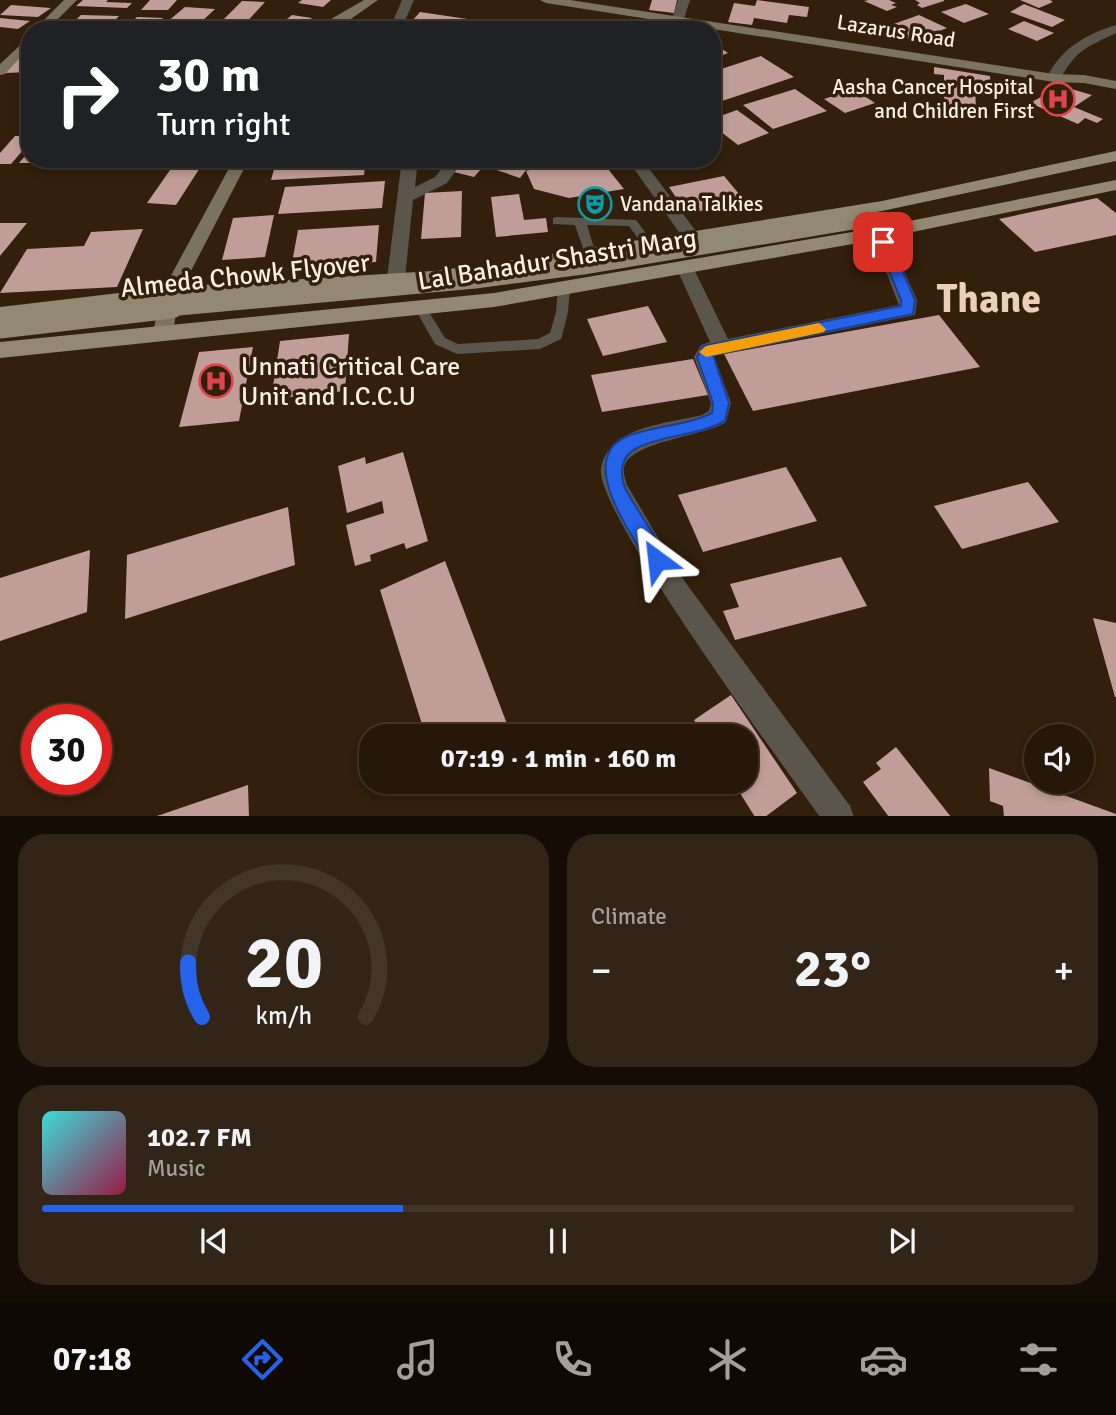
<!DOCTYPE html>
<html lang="en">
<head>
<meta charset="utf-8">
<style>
  body { margin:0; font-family:Signika,sans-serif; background:#322417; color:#f1f3f6; height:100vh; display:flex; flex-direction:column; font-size:26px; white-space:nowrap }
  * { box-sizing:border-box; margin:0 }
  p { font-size:23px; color:#a49f9c }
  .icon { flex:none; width:38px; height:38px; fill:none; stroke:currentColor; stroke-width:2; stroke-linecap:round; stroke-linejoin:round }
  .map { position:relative; height:816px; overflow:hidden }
  .sheet { display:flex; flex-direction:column; gap:18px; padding:18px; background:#150d05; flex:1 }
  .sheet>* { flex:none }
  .top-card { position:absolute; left:21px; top:21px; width:700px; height:147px; border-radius:28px; box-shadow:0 4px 10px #0003,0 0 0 2px #42362a; background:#202124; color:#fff; overflow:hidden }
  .tools { position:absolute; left:1024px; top:724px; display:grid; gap:14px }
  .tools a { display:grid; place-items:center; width:70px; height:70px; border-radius:50%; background:#261709; box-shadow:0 4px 10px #0003,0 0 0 2px #42362a; font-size:35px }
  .speed { position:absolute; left:21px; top:704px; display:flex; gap:14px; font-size:35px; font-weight:700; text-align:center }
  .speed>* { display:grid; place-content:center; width:91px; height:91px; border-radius:50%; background:#261709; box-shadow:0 4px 10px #0003,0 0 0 2px #42362a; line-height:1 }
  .speed .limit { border:10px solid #d22; background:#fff; color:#111 }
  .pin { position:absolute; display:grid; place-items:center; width:60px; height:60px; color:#fff; margin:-30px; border-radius:14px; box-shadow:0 4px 10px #0006 }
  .me { position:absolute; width:77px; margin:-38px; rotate:330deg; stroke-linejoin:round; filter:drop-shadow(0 0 5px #0008) }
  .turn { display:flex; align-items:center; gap:24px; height:147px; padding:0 21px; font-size:32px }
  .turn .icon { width:91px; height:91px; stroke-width:2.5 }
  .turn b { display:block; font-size:49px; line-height:60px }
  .big { font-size:52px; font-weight:700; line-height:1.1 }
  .sheet .tile { flex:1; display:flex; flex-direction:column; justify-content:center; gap:10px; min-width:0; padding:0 24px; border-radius:28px; background:#322417 }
  .sheet .dial { align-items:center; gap:0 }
  .dial svg { height:182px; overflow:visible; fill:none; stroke:#42362a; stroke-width:7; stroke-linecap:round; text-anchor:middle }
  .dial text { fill:#f1f3f6; stroke:none }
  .song { display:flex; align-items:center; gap:21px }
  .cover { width:84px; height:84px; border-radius:10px; background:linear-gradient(135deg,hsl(180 70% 55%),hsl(340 70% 35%)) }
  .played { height:7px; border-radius:4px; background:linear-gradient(90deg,#2563eb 35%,#42362a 35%) }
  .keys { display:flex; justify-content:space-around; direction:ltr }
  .heat { display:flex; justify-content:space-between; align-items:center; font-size:38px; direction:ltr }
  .sheet .tiles { flex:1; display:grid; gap:18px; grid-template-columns:1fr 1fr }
  .tile:last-child { grid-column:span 2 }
  .trip { position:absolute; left:359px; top:724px; width:399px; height:70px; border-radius:28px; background:#261709; box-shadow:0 4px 10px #0003,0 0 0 2px #42362a; font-weight:700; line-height:70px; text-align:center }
  .dock { display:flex; height:112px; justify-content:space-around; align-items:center; background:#0f0904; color:#a49f9c }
  .dock .icon { width:49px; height:49px }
  .dock .selected { color:#2563eb }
  .dock b { font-size:32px; color:#f1f3f6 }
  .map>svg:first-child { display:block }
  .building { fill:#c09d98 }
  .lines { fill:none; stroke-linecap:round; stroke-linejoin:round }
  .lane { fill:#5b564b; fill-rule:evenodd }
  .street { fill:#5b564b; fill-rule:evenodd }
  .secondary { fill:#7b7260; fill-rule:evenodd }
  .primary { fill:#938871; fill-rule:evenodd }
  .primary-bridge-far1 { stroke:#938871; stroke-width:17 }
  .primary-bridge { stroke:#938871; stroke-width:21 }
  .route { fill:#2563eb; stroke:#184099; stroke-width:2 }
  .slow { fill:#f59e0b }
  .labels { text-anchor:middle; stroke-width:7; stroke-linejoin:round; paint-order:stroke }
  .far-street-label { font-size:21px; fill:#fceee3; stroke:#321f0c }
  .far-poi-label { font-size:21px; fill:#fceee3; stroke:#321f0c; text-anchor:end }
  .street-label { font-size:26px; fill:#fceee3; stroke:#321f0c }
  .poi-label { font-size:26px; fill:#fceee3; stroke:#321f0c; text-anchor:start }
  .town-label { font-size:40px; font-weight:bold; fill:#ead0b9; stroke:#321f0c }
</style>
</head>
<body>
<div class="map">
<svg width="1116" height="817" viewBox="0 0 1116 817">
  <rect width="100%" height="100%" fill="#321f0c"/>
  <path class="building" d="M83 0H108L106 2 132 3 127 8 76 6Z
    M150 0H177L168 10H141Z
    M302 0H331L323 7 298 3Z
    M652 0H677L674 13 649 10Z
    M757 0 809 7 807 17 789 15 787 23 754 18 752 25 728 22 734 3 755 6Z
    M869 0H889L896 3 891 5 897 7 887 11 864 1Z
    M915 0H944V1L922 8 917 5 920 3Z
    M1020 0H1050L1053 2 1039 8Z
    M242 1 265 2 243 26 219 24Z
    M966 4 989 14 964 23 941 12Z
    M1024 4 1065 20 1052 27 1010 12Z
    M11 5 51 8 38 17 0 15Z
    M185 7 215 9 198 25 167 22Z
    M420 12 521 27 518 30H404Z
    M81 15 119 16 106 30H65Z
    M292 15 312 18 297 30H273Z
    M919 15 947 28 913 41 885 27Z
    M137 17 163 18 151 30H123Z
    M0 18 30 21 18 29 0 27Z
    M1024 21 1054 33 1037 41 1008 29Z
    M712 44H714L728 53 712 59Z
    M761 56 794 77 722 101 712 94V72Z
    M19 58H30V72L5 73Z
    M934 67 990 76 991 87 975 84 976 110 944 104V75L934 74Z
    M1061 86 1092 95 1074 107 1103 119 1097 123 1085 118 1078 124 1030 103Z
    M795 89 827 111 773 129 743 105Z
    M854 89 875 103 845 113 824 99Z
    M737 110 769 133 738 145 712 125V119Z
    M15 136H30V142L11 164H0V153Z
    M30 150V159H43L40 163H19Z
    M323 159H366L364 175 271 180 276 162Z
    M465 159H520L518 161 530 165 520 178 479 164 476 168 481 169 474 177 454 172Z
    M560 159H600L624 189 569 198 534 189 526 171 561 161Z
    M177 160H205L176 205 147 203Z
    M724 176 745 201 687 214 669 187Z
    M385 181 382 208 278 214 285 187Z
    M462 191 461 237 421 239 425 193Z
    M519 194 524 220 546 218 548 232 496 237 491 197Z
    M1097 198 1116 213V235L1035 252 999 219Z
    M274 215 265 257 222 260 233 218Z
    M0 223H27L0 256Z
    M379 225 376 262 291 268 298 230Z
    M143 229 117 287 0 293 27 249 84 246 91 232Z
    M648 306 667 342 603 356 587 319Z
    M939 315 980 367 753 411 724 354Z
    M349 334 345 391 271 399 280 341Z
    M253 347 239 421 179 427 199 352Z
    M693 359 708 395 602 412 591 375Z
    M403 452 428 541 406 549 404 543 370 555 371 561 355 566 346 525 384 513 382 501 347 513 338 466 365 457 366 464Z
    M786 467 817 521 703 552 678 495Z
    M1028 482 1059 522 962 549 934 506Z
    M288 507 295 565 125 619 127 555Z
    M90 550 87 612 0 641V578Z
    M841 557 867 606 735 640 723 611 739 607 730 584Z
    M445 561 512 737H426L380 590Z
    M1093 618 1116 623V697H1115Z
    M731 695 797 793 765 817H755L733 782H746V737H705L694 720Z
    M896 747 951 817H889L863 782 881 769 876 763Z
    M989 768 1116 814V817H1004L1003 806 990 801Z
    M248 785 249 817H157V816Z"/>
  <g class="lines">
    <path class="lane" d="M557 217 636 220 655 245 653 248H645L629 226 587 225 596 254 590 258 586 257 575 225 553 224V218Z
      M564 284 570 288 568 312 562 336 561 339 540 349 457 354 435 344 414 307 416 304H424L445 338 458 344 538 339 550 333 556 312 558 288Z"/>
    <path class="street" d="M402 0H414L401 30H389Z
      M678 0H690L684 19 678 23 672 19Z
      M1116 25V33C1085 48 1076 50 1059 81H1049L1047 78C1060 49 1086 34 1116 25Z
      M402 159H418L415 187 435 177 449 159H464L447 183 413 200 405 278 402 282H390L387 278Z
      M627 159H642L698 234 700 238 698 242H686Z
      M879 227 887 233 917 300 915 315 714 356 731 403 726 422C704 437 627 441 624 469 623 474 626 481 627 485L680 575 850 806 854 817H820C786 769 593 509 601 468 610 425 668 424 702 415L709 411 711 403 694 357 701 345 710 342 676 267 679 263H691L728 339 899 305 871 233Z"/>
    <path class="secondary" d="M64 0H77L47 30H34Z
      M364 0H378L335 30H322L331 19Z
      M540 0H570L1054 74 1084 75 1116 81V89L1084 83 1054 82 546 3Z
      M30 36V47L5 74 0 75V64Z
      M234 159H249L179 294 173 333 170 338 163 340 156 338 153 333 161 294Z"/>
    <path class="primary" d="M1116 151V161L882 211 489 276 433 283 170 301 0 321V307L170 287 433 271 489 264 882 201Z
      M1116 180V190L864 242 494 307 0 358V342L494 293 864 230Z"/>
    <path class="primary-bridge-far1" d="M157 309 475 280 583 266 858 220"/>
    <path class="primary-bridge" d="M0 328 172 308"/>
  </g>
  <path class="route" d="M883 238 890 242 915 300 913 314 713 355 729 403 725 421C697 436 662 435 637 448 620 456 619 475 626 490 639 514 656 535 667 560L664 567 657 569 651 567C634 537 573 458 628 436 655 425 686 426 712 413L713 403 697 357 703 346 901 306V300L877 242Z"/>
  <path class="slow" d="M819 323 826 329 824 332 706 357 699 352 706 346Z"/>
  <defs>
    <symbol id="hospital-ring" viewBox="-11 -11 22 22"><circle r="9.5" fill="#321f0c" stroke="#e0444e" stroke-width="1.5"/><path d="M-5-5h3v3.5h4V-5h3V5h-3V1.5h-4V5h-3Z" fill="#e0444e"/></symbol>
    <symbol id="theatre-ring" viewBox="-11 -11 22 22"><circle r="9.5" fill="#321f0c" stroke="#0f9aa8" stroke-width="1.5"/><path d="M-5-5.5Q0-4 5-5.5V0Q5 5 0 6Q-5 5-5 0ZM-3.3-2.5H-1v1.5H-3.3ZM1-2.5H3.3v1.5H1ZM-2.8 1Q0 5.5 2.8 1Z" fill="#0f9aa8"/></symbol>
  </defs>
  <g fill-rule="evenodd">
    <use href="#hospital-ring" x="1039" y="80" width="38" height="38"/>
    <use href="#theatre-ring" x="576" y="185" width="38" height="38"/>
    <use href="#hospital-ring" x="197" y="362" width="38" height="38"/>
  </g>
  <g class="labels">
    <g class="far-street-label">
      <text transform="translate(896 31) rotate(9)" y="7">Lazarus Road</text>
    </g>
    <g class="far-poi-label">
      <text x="1034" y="94">Aasha Cancer Hospital<tspan x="1034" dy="24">and Children First</tspan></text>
      <text x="620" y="211" text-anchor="start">Vandana Talkies</text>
    </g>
    <g class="street-label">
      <text transform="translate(557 259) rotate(-9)" y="9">Lal Bahadur Shastri Marg</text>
      <text transform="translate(245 275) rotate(-6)" y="9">Almeda Chowk Flyover</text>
    </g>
    <g class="poi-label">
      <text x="241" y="375">Unnati Critical Care<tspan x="241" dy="30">Unit and I.C.C.U</tspan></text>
    </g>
    <g class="town-label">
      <text x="989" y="312">Thane</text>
    </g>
  </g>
</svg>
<div class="tools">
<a><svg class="icon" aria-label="sound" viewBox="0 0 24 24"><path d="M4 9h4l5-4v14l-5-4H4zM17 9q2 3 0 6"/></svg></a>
</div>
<div class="speed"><div class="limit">30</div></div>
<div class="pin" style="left:883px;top:242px;background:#d93025"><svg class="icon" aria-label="arrive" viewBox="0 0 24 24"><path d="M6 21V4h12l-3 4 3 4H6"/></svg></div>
<svg class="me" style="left:657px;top:560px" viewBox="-20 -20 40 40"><path d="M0-17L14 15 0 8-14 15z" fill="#2563eb" stroke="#fff" stroke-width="4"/></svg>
<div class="trip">07:19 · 1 min · 160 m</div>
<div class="top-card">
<div class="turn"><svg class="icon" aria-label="right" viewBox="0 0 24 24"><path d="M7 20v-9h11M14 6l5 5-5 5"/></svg><div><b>30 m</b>Turn right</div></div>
</div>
</div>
<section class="sheet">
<div class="tiles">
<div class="tile dial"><svg viewBox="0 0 100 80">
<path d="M14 69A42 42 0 1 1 86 69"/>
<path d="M14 69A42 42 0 0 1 8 45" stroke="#2563eb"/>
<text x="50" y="56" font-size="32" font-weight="700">20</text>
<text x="50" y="72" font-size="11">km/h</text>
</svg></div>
<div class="tile"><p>Climate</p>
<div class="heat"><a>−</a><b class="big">23°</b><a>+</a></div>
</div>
<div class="tile">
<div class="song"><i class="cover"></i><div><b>102.7 FM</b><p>Music</p></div></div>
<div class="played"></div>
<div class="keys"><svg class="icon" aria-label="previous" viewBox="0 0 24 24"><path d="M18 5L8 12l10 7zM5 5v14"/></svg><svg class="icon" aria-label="pause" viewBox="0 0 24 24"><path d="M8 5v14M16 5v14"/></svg><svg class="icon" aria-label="next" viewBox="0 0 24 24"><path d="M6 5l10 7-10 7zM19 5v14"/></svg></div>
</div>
</div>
</section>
<nav class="dock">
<b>07:18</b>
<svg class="icon selected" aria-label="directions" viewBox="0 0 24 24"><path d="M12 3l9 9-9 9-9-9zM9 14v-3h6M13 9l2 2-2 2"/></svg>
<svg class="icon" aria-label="music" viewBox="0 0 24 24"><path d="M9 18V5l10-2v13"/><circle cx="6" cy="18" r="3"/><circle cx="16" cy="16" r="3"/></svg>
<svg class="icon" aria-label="phone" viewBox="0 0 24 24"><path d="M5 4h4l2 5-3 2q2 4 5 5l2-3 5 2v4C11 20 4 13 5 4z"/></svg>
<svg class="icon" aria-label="climate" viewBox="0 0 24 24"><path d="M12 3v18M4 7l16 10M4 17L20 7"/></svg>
<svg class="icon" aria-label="car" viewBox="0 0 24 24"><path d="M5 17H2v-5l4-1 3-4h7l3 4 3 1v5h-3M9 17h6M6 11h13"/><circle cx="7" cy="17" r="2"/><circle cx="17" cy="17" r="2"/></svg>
<svg class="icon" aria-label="filters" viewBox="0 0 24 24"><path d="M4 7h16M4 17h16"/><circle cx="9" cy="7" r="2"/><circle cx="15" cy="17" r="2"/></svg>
</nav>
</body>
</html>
